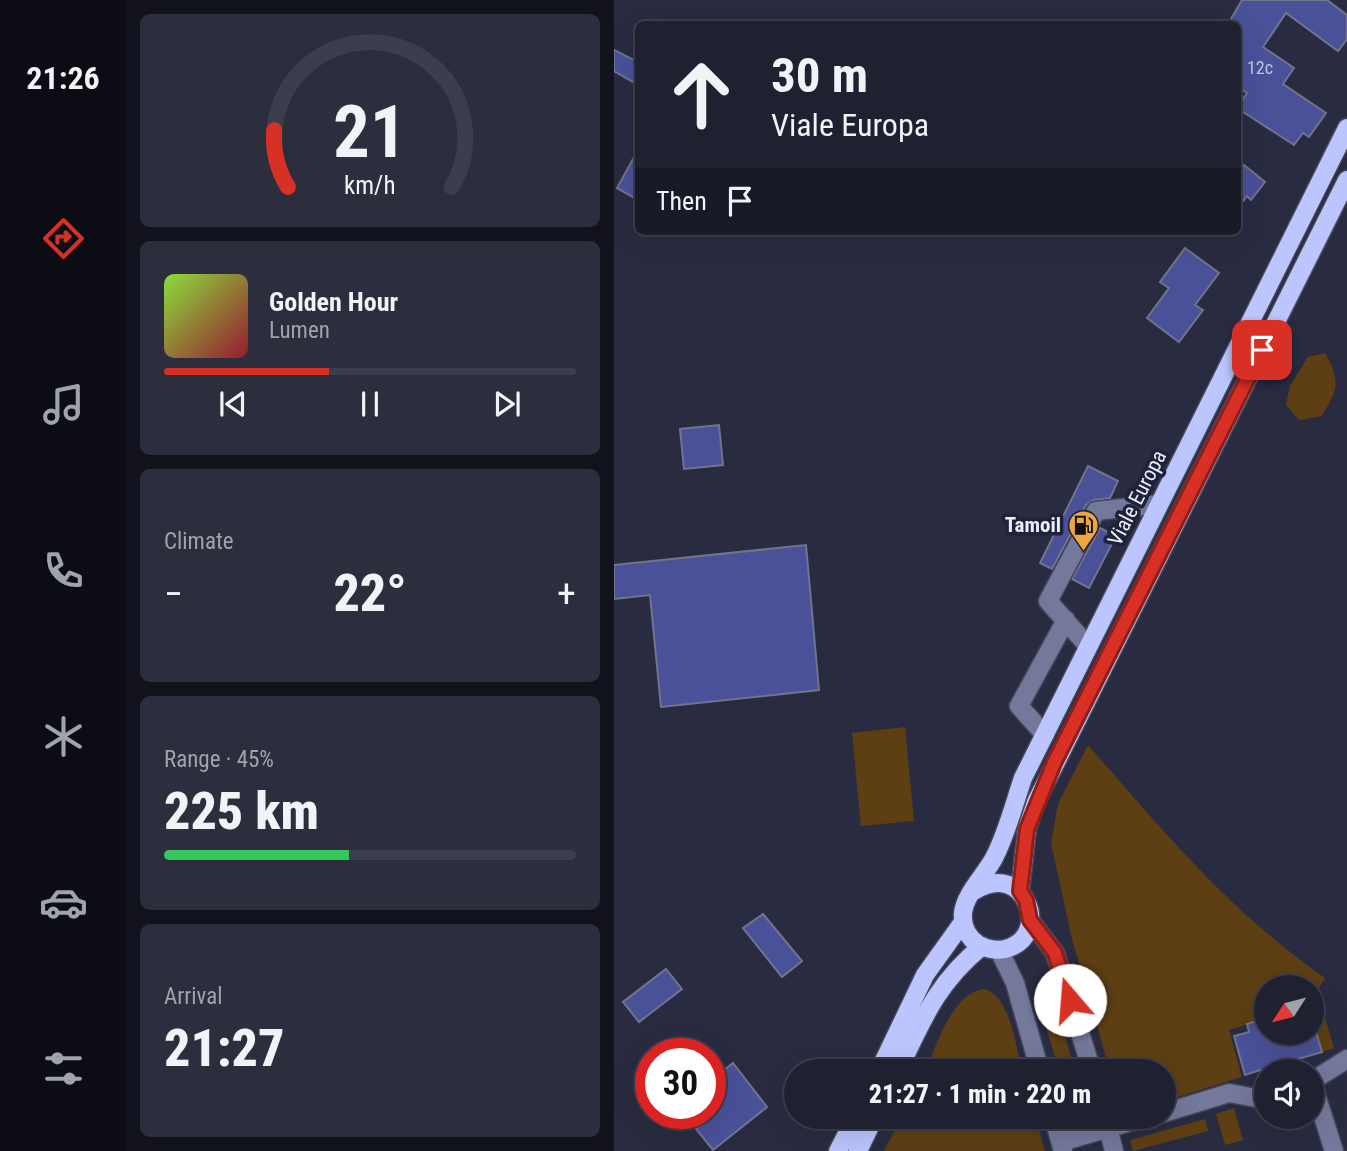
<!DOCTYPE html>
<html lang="en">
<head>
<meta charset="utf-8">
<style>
  body { margin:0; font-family:"Roboto Condensed",sans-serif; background:#2c2e3d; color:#f1f3f6; height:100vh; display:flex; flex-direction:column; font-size:26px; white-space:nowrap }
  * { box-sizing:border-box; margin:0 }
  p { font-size:23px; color:#a1a3ab }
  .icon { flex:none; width:38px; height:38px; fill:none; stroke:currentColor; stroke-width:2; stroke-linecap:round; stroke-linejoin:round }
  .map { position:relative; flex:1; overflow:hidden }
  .panel { display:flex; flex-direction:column; gap:14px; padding:14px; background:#11121b; width:488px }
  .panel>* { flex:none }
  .banner { position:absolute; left:21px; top:21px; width:606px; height:214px; border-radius:10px; box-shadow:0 7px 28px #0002,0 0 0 2px #3c3e4d; background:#1f2131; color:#f1f3f6; overflow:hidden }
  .needle { width:46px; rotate:234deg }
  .fabs { position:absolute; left:640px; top:975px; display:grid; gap:14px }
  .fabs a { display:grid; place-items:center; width:70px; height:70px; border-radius:50%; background:#1f2131; box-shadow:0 7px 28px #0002,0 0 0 2px #3c3e4d; font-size:35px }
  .speed { position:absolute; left:21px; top:1038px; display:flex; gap:14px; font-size:35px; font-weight:700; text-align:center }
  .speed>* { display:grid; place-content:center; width:91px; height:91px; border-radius:50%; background:#1f2131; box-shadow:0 7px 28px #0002,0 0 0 2px #3c3e4d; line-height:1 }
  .speed .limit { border:10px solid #d22; background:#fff; color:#111 }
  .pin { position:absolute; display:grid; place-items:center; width:60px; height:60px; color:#fff; margin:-30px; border-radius:14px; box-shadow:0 4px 10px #0006 }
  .me { position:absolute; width:77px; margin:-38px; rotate:342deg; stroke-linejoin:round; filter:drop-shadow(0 0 5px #0008) }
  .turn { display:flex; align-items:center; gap:24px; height:147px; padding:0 21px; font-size:32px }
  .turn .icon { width:91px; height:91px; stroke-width:2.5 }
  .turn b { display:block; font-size:49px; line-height:60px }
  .then { display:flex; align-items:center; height:66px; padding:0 21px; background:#0003; gap:14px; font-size:26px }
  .big { font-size:52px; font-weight:800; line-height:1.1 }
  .panel .card { flex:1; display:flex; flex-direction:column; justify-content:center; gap:10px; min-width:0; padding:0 24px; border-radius:10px; background:#2c2e3d }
  .panel .dial { align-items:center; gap:0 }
  .dial svg { height:182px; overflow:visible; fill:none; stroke:#3c3e4d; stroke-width:7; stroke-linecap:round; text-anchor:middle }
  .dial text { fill:#f1f3f6; stroke:none }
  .song { display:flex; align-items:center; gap:21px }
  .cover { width:84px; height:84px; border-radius:10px; background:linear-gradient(135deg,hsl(90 70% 55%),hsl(350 70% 35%)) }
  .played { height:7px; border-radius:4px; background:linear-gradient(90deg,#d93025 40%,#3c3e4d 40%) }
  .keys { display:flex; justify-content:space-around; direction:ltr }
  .heat { display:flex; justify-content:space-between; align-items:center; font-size:38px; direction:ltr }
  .charge { height:10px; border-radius:5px; background:linear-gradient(90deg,#34c759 45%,#3c3e4d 0) }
  .trip { position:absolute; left:170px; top:1059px; width:392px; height:70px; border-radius:35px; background:#1f2131; box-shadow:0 7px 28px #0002,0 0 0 2px #3c3e4d; font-weight:800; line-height:70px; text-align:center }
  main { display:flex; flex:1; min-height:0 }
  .tab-bar { display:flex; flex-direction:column; width:126px; justify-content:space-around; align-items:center; background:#0c0d14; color:#a1a3ab }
  .tab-bar .icon { width:49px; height:49px }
  .tab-bar .selected { color:#d93025 }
  .tab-bar b { font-size:32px; color:#f1f3f6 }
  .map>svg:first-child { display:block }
  .green { fill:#5e3f14 }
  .building { fill:#4b5199; stroke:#70748d; stroke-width:2 }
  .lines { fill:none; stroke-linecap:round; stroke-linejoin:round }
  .minor-casing { stroke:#44475b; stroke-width:21 }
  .major-casing { stroke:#44475b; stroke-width:21 }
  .minor { stroke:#74799b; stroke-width:18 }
  .major { stroke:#bcc5fd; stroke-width:18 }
  .route-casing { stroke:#8d1f18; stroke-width:18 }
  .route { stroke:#d93025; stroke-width:12 }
  .labels { text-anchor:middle; stroke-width:7; stroke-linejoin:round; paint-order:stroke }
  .number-label { font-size:18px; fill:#c2c6e2 }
  .street-label { font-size:21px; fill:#eaedfb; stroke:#202237 }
  .poi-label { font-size:21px; font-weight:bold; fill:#eaedfb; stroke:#202237; text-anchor:end }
</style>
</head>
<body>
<main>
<nav class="tab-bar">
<b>21:26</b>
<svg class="icon selected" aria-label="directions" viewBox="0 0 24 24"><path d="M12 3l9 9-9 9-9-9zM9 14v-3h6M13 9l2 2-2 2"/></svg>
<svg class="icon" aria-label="music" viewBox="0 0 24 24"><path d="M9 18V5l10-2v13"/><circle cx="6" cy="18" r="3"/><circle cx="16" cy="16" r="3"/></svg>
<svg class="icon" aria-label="phone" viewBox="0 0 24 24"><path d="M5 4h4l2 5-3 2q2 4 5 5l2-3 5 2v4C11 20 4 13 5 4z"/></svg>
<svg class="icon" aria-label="climate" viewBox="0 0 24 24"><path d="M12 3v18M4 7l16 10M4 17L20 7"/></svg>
<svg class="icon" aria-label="car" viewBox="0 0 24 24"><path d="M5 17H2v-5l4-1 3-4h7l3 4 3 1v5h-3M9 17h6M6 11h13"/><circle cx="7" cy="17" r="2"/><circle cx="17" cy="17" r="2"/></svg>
<svg class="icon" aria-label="filters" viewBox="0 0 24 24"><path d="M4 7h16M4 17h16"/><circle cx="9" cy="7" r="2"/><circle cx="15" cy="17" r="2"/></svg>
</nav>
<section class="panel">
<div class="card dial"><svg viewBox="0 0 100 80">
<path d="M14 69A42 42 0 1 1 86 69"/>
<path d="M14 69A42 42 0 0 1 8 44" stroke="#d93025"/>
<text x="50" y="56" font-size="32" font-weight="700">21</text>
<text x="50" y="72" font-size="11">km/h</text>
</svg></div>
<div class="card">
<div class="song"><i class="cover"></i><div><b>Golden Hour</b><p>Lumen</p></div></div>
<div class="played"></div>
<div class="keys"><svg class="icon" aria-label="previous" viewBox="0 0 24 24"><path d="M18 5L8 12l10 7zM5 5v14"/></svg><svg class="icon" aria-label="pause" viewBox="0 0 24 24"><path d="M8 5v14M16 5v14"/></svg><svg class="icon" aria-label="next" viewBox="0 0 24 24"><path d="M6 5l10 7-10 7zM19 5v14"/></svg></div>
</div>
<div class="card"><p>Climate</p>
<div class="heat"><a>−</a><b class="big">22°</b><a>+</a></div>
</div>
<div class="card"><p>Range · 45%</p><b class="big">225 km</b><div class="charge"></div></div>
<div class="card"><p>Arrival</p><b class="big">21:27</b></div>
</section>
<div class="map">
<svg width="733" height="1151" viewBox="0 0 733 1151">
  <rect width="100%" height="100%" fill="#292c41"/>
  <path class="green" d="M711 353C727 382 724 388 708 416L685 420 672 405 676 386 694 357Z
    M291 727 300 821 247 826 238 733Z
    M474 745C550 832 616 912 711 978L703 991 720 1048 708 1052 698 1020V987H653V1018L615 1030 628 1077 550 1101V1071H496L458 939 437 843 444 804Z
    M435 981 436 984 461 1071H445L421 988Z
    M370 989C397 996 402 1048 408 1071H311C323 1045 338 993 370 989Z
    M620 1108 629 1140 611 1145 602 1114Z
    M288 1116 421 1117 431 1151H270Z
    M591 1119 594 1131 519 1151 516 1140Z"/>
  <path class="building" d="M628 0H713L733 15V39L724 51 672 13 649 47 680 68 669 84 712 113 695 137 689 133 680 145 623 108 633 93 623 86V24H614Z
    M0 50 24 62V73L19 82 0 71Z
    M24 150V200L3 188Z
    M630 165 651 182 637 200 633 196 623 209V174Z
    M571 248 605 273 581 305 589 310 565 342 533 318 555 288 546 282Z
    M105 425 109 465 70 469 66 429Z
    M474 466 504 481 496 498 480 500 472 505 438 569 426 563Z
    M486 528 502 536 475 588 458 579Z
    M192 545 205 690 47 707 36 595 0 599V565Z
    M149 914 188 961 168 977 129 928Z
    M52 969 68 989 25 1022 9 1002Z
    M653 1018V1032H702L708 1052 653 1068V1076L648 1077 646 1070 631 1075 620 1036 635 1032 633 1024Z
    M119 1063 153 1107 99 1150 82 1129 96 1118V1081Z"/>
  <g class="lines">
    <defs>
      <path id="minor" d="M474 646 434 601 482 511 545 504
        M431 735 405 706 452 620
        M416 920 441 953 478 1071
        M385 950 401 983 426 1071
        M698 1081 733 1059
        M698 1082 720 1151
        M550 1113 615 1093 642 1098 653 1095
        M439 1116 449 1151
        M491 1116 500 1151
        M447 1142 536 1116"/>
      <path id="major" d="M360 891C411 858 440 937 391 949 381 951 373 949 365 945 354 938 348 926 349 913 351 894 371 875 380 858 393 833 400 804 409 778L733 128
        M406 891 413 829 422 802 733 180
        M265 1071 311 975 349 922
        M284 1071C309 1019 322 984 368 946
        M224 1151 242 1116
        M244 1151 261 1116"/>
    </defs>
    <use href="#minor" class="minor-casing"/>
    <use href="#major" class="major-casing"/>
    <use href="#minor" class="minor"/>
    <use href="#major" class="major"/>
  </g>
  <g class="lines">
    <defs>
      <path id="route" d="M456 1000 441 953 416 920 412 900 406 891 413 829 440 763 648 350"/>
    </defs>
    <use href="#route" class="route-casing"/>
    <use href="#route" class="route"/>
  </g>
  <defs>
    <symbol id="fuel-pin" viewBox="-11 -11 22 30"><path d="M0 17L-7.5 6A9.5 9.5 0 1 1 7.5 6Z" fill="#f0a63f" stroke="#202237"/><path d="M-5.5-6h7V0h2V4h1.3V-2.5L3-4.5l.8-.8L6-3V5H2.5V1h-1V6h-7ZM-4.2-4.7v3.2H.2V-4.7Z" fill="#111"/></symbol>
  </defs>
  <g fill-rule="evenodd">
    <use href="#fuel-pin" x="452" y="508" width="35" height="47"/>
  </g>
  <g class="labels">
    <g class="number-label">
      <text x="646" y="74">12c</text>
    </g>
    <g class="street-label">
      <text transform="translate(523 498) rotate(-63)" y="7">Viale Europa</text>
    </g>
    <g class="poi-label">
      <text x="447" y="532">Tamoil</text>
    </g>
  </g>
</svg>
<div class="fabs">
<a><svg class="needle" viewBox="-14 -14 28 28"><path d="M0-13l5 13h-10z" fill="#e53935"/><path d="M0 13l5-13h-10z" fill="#a1a3ab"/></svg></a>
<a><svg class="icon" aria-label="sound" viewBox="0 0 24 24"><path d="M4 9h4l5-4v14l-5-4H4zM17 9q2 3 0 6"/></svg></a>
</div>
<div class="speed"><div class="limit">30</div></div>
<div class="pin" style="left:648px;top:350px;background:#d93025"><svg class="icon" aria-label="arrive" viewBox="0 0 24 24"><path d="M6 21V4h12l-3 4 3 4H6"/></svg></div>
<svg class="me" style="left:456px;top:1000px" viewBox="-20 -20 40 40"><circle r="19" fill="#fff"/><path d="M0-13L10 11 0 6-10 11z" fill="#d93025"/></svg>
<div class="trip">21:27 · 1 min · 220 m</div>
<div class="banner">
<div class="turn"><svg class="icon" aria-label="ahead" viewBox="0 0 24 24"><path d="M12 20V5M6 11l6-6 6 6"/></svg><div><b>30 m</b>Viale Europa</div></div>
<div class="then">Then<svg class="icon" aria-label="arrive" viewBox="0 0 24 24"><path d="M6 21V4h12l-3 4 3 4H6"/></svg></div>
</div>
</div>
</main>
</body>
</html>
